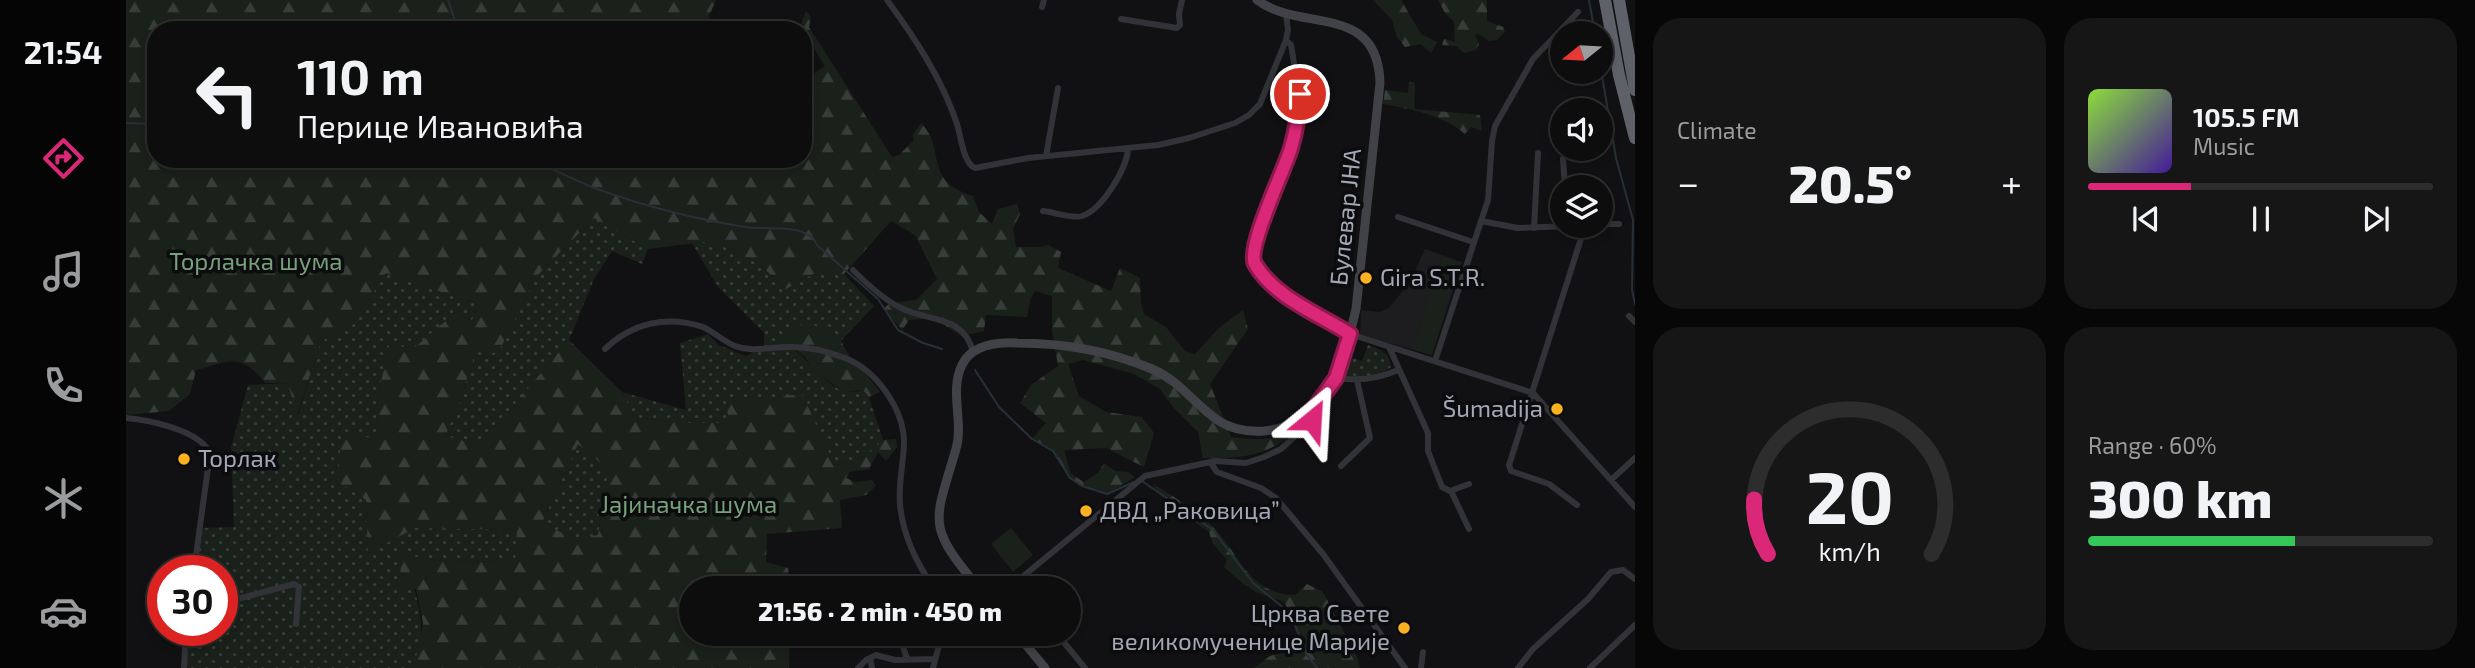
<!DOCTYPE html>
<html lang="en">
<head>
<meta charset="utf-8">
<style>
  body { margin:0; font-family:"Exo 2",sans-serif; background:#161617; color:#f1f3f6; height:100vh; display:flex; flex-direction:column; font-size:26px; white-space:nowrap }
  * { box-sizing:border-box; margin:0 }
  p { font-size:23px; color:#9a9c9e }
  .icon { flex:none; width:38px; height:38px; fill:none; stroke:currentColor; stroke-width:2; stroke-linecap:round; stroke-linejoin:round }
  .map { position:relative; flex:1; overflow:hidden }
  .side { display:flex; flex-direction:column; gap:18px; padding:18px; background:#070708; width:840px }
  .side>* { flex:none }
  .top-card { position:absolute; left:21px; top:21px; width:665px; height:147px; border-radius:28px; box-shadow:0 4px 10px #0003,0 0 0 2px #2d2d2e; background:#0d0d0e; color:#f1f3f6; overflow:hidden }
  .needle { width:46px; rotate:252deg }
  .buttons { position:absolute; left:1424px; top:21px; display:grid; gap:14px }
  .buttons a { display:grid; place-items:center; width:63px; height:63px; border-radius:50%; background:#0d0d0e; box-shadow:0 4px 10px #0003,0 0 0 2px #2d2d2e; font-size:35px }
  .speed { position:absolute; left:21px; top:555px; display:flex; gap:14px; font-size:35px; font-weight:700; text-align:center }
  .speed>* { display:grid; place-content:center; width:91px; height:91px; border-radius:50%; background:#0d0d0e; box-shadow:0 4px 10px #0003,0 0 0 2px #2d2d2e; line-height:1 }
  .speed .limit { border:10px solid #d22; background:#fff; color:#111 }
  .pin { position:absolute; display:grid; place-items:center; width:60px; height:60px; color:#fff; margin:-30px; border:4px solid #fff; border-radius:50%; box-shadow:0 2px 7px #0007 }
  .me { position:absolute; width:77px; margin:-38px; rotate:27deg; stroke-linejoin:round; filter:drop-shadow(0 0 5px #0008) }
  .turn { display:flex; align-items:center; gap:24px; height:147px; padding:0 35px; font-size:32px }
  .turn .icon { width:91px; height:91px; stroke-width:2.5 }
  .turn b { display:block; font-size:49px; line-height:60px }
  .big { font-size:52px; font-weight:800; line-height:1.1 }
  .side .widget { flex:1; display:flex; flex-direction:column; justify-content:center; gap:10px; min-width:0; padding:0 24px; border-radius:28px; background:#161617 }
  .side .dial { align-items:center; gap:0 }
  .dial svg { height:182px; overflow:visible; fill:none; stroke:#2d2d2e; stroke-width:7; stroke-linecap:round; text-anchor:middle }
  .dial text { fill:#f1f3f6; stroke:none }
  .song { display:flex; align-items:center; gap:21px }
  .cover { width:84px; height:84px; border-radius:10px; background:linear-gradient(135deg,hsl(90 70% 55%),hsl(260 70% 35%)) }
  .played { height:7px; border-radius:4px; background:linear-gradient(90deg,#db2777 30%,#2d2d2e 30%) }
  .keys { display:flex; justify-content:space-around; direction:ltr }
  .heat { display:flex; justify-content:space-between; align-items:center; font-size:38px; direction:ltr }
  .charge { height:10px; border-radius:5px; background:linear-gradient(90deg,#34c759 60%,#2d2d2e 0) }
  .side .tiles { flex:1; display:grid; gap:18px; grid-template-columns:repeat(2,1fr) }
  .trip { position:absolute; left:553px; top:576px; width:402px; height:70px; border-radius:35px; background:#0d0d0e; box-shadow:0 4px 10px #0003,0 0 0 2px #2d2d2e; font-weight:800; line-height:70px; text-align:center }
  main { display:flex; flex:1; min-height:0 }
  .dock { display:flex; flex-direction:column; width:126px; justify-content:space-around; align-items:center; background:#050506; color:#9a9c9e }
  .dock .icon { width:49px; height:49px }
  .dock .on { color:#db2777 }
  .dock b { font-size:32px; color:#f1f3f6 }
  .map>svg:first-child { display:block }
  .built { fill:#1d1d20 }
  .grass { fill:url(#grass-dots) }
  .forest { fill:url(#forest-firs); fill-rule:evenodd }
  .pitch { fill:#19211a }
  .lines { fill:none; stroke-linecap:round; stroke-linejoin:round }
  .stream { stroke:#273037; stroke-width:2 }
  .street { stroke:#323338; stroke-width:6 }
  .secondary { stroke:#404248; stroke-width:9 }
  .highway { stroke:#5e616a; stroke-width:12 }
  .route-casing { stroke:#8e194d; stroke-width:18 }
  .route { stroke:#db2777; stroke-width:12 }
  .poi-dot { fill:#fcb120; stroke:#0c0c0e; stroke-width:2.5 }
  .labels { text-anchor:middle; stroke-width:7; stroke-linejoin:round; paint-order:stroke }
  .street-label { font-size:24px; fill:#a2a8b5; stroke:#0c0c0e }
  .park-label { font-size:24px; fill:#77a17a; stroke:#0c0c0e }
  .poi-label { font-size:24px; fill:#a2a8b5; stroke:#0c0c0e; text-anchor:start }
</style>
</head>
<body>
<main>
<nav class="dock">
<b>21:54</b>
<svg class="icon on" aria-label="directions" viewBox="0 0 24 24"><path d="M12 3l9 9-9 9-9-9zM9 14v-3h6M13 9l2 2-2 2"/></svg>
<svg class="icon" aria-label="music" viewBox="0 0 24 24"><path d="M9 18V5l10-2v13"/><circle cx="6" cy="18" r="3"/><circle cx="16" cy="16" r="3"/></svg>
<svg class="icon" aria-label="phone" viewBox="0 0 24 24"><path d="M5 4h4l2 5-3 2q2 4 5 5l2-3 5 2v4C11 20 4 13 5 4z"/></svg>
<svg class="icon" aria-label="climate" viewBox="0 0 24 24"><path d="M12 3v18M4 7l16 10M4 17L20 7"/></svg>
<svg class="icon" aria-label="car" viewBox="0 0 24 24"><path d="M5 17H2v-5l4-1 3-4h7l3 4 3 1v5h-3M9 17h6M6 11h13"/><circle cx="7" cy="17" r="2"/><circle cx="17" cy="17" r="2"/></svg>
</nav>
<div class="map">
<svg width="1509" height="668" viewBox="0 0 1509 668">
  <defs>
    <pattern id="grass-dots" width="8" height="8" patternUnits="userSpaceOnUse" patternTransform="scale(1.75)"><rect width="8" height="8" fill="#19211a"/><path d="M2 2h.1M6 6h.1" fill="none" stroke="#373e39" stroke-width="1.8" stroke-linecap="round"/></pattern>
    <pattern id="forest-firs" width="22" height="20" patternUnits="userSpaceOnUse" patternTransform="scale(1.75)"><rect width="22" height="20" fill="#19211a"/><path d="M5 1l3.5 6h-7zM16 11l3.5 6h-7z" fill="#373e39"/></pattern>
  </defs>
  <rect width="100%" height="100%" fill="#111113"/>
  <path class="built" d="M1299 249 1336 262 1306 355 1234 335 1235 310 1253 312 1263 308 1284 282Z"/>
  <path class="grass" d="M468 218 522 249 516 264 486 251 468 279 443 340 354 446 318 436 336 397 349 352 387 322 411 276Z
    M586 241 632 263 660 289 687 274H718L748 306 715 341 700 329 667 349C689 364 705 400 737 390L743 397 757 440 741 456 709 465 600 402 604 423H552L508 417 496 392 560 410 554 343 582 334 593 345 620 356 638 347V333L592 287 566 243Z
    M260 272 351 304 346 321 330 312 288 348 263 346 251 400 252 438 240 500 242 553 289 527 391 530 390 562 319 561 275 555C292 594 303 626 288 668H58L60 630H96V570H68L73 528 108 527 105 448 122 385 162 383 172 415 195 341 224 328Z
    M1242 345C1254 350 1264 352 1265 367 1251 379 1233 376 1216 376L1224 357 1236 361Z
    M452 443 483 470 472 535 448 540 416 523Z"/>
  <path class="forest" d="M0 0H590L583 16 586 30H30V159H677V71L681 78 699 66 674 27 680 11 685 17 683 27 766 157 773 155 788 140 786 136 795 123C821 149 796 181 847 196L853 212 866 224 872 209 891 204 894 214 887 229 890 247H914L922 245 935 252 932 268 985 291 994 268 1014 278 1015 303 1018 314 1040 327 1059 351 1069 354 1093 328 1117 310 1122 329 1084 384 1105 437C1134 440 1148 442 1174 426L1175 427C1144 456 1117 459 1077 458L1072 432 1047 407 1034 389 1008 374 957 360 942 364 953 396 980 412 1016 417 1028 433 1018 467 980 448 938 450 945 474 958 482 972 473 978 463 989 471 1002 472 1009 477 981 494 956 486 944 478 927 451 906 439 920 423 894 403 905 385 932 366 926 330V296L909 291 904 300 901 317 860 315 858 331 835 336 808 318 783 320 776 330 757 309 764 303 790 300 811 279 789 235 765 221 718 274H687L660 289 632 263 586 241 522 249 468 218 411 276 372 353 349 352 336 397 319 436 354 445 443 340 496 392 508 417 552 423H603L600 402 676 394 709 465 741 456 757 440 770 439 771 447 760 461 752 452 743 469 724 472 720 478 729 482 746 480 750 486 740 495 714 500 716 528 641 534 640 562 662 568 665 588H565V634H664L663 668H288L297 623 290 589 274 587 275 555 319 561 389 562 391 530 289 528 242 553 240 500 212 482 215 435 252 438 251 400 263 345 288 348 330 312 346 321 351 304 260 273 224 329 195 341 171 416 162 383H139C116 352 103 361 70 370L64 394 43 411 0 415ZM452 444 483 470 472 535 448 539 416 523Z
    M1247 0H1275L1295 34 1311 42 1305 53 1295 44 1279 47 1271 37 1266 20Z
    M1312 0H1361V21L1377 27 1379 32 1371 40 1363 41 1353 34 1349 35 1353 44 1350 50 1338 53 1330 46 1316 45 1318 39 1329 42 1328 22 1319 13Z
    M1283 82H1288C1291 91 1287 100 1289 109L1354 115 1356 131 1345 127 1339 134C1317 115 1285 109 1257 104L1259 90 1282 93Z
    M679 323 700 329 715 341 728 364 739 373 754 392 743 397 737 390 718 392 689 372 680 358 661 343 658 332Z
    M1027 484C1045 495 1065 507 1081 521 1111 547 1121 595 1169 595L1181 584 1197 592 1231 657 1234 668H1128L1144 656 1176 647 1169 622 1158 602 1130 592 1116 583 1098 567 1101 560 1087 544 1083 532 1063 518 1056 508 1034 495Z"/>
  <path class="pitch" d="M1316 257 1334 262 1306 355 1288 350Z
    M885 528 907 555 887 572 865 544Z"/>
  <g class="lines">
    <path class="stream" d="M322 0 332 30
      M1463 0 1469 33
      M1475 70 1490 158 1507 220 1506 290 1509 304
      M0 123 30 124
      M399 159C425 166 448 181 474 190 521 207 570 219 619 227 643 231 680 221 692 246L752 299 772 330 797 343 816 349
      M849 370 873 407 906 439 927 451 944 478 956 486 981 494 1008 482
      M1016 481 1087 530 1127 583 1164 613 1181 655 1191 668"/>
    <path class="street" d="M761 0C789 38 816 79 831 124 835 136 837 163 849 168L902 158 1032 145 1063 138 1109 123 1123 115 1134 104 1160 40
      M916 7 918 0
      M1160 14 1162 30 1160 40 1165 45 1174 100 1165 147 1140 210 1126 256 1131 266 1145 283 1160 295 1224 334 1407 393 1509 507
      M995 19 1051 28 1054 25 1053 14 1056 0
      M920 156 932 88
      M1437 159 1439 187
      M917 211C928 212 946 219 956 216 976 210 1002 167 1002 148
      M1272 217 1347 242
      M1355 221 1392 228 1447 226
      M1475 224H1493
      M1408 228 1412 153
      M727 270C741 284 758 300 775 308 803 322 838 315 847 352
      M1503 316 1509 322
      M1263 347 1302 433V451L1316 487 1324 491 1343 484
      M479 349C506 323 541 315 577 327 588 332 597 341 609 346 628 353 647 346 667 347 683 347 703 352 719 358 750 370 777 408 778 441 778 462 772 483 774 505 777 535 791 564 808 588
      M1309 361 1362 200 1366 141 1369 126 1407 59 1452 12
      M1210 378C1231 381 1252 379 1272 370
      M0 418C23 420 66 429 81 448L82 468 68 570
      M1084 462 1091 472 1135 488 1150 498 1197 554 1279 668
      M1215 466 1244 438 1231 380
      M1485 480 1509 458
      M1325 491 1343 529
      M1451 505 1423 484 1385 471 1383 465 1459 226
      M883 588 1019 476 1089 461 1120 463 1138 457 1155 449 1187 420 1190 413 1189 407
      M96 603 168 584 173 587 170 624
      M773 634 781 659
      M931 634 959 668
      M744 658 746 668
      M58 668 60 630
      M732 668 740 660 750 655 769 660 808 659
      M807 668 816 634
      M1295 668 1297 652
      M1392 668 1407 649 1462 599 1485 572 1497 570 1509 579
      M1464 668 1509 625"/>
    <path class="secondary" d="M853 588C800 525 808 524 830 449 838 422 823 391 836 365 846 344 871 342 891 343 938 343 983 351 1026 369 1056 382 1068 405 1093 421 1107 430 1122 432 1138 431 1201 425 1218 361 1230 309L1254 83C1252 2 1175 33 1131 0
      M891 634 919 668"/>
    <path class="highway" d="M1479 0 1493 75 1509 138
      M1493 0 1509 90"/>
  </g>
  <g class="lines">
    <defs>
      <path id="route" d="M1174 94C1173 112 1170 131 1165 148 1159 169 1120 248 1129 264 1149 298 1193 314 1224 334L1210 378 1189 407 1190 413 1186 420"/>
    </defs>
    <use href="#route" class="route-casing"/>
    <use href="#route" class="route"/>
  </g>
  <g class="poi-dot">
    <circle cx="1240" cy="278" r="7"/>
    <circle cx="1431" cy="409" r="7"/>
    <circle cx="58" cy="459" r="7"/>
    <circle cx="960" cy="511" r="7"/>
    <circle cx="1278" cy="628" r="7"/>
  </g>
  <g class="labels">
    <g class="street-label">
      <text transform="translate(1220 217) rotate(-84)" y="8">Булевар ЈНА</text>
    </g>
    <g class="park-label">
      <text x="130" y="270">Торлачка шума</text>
      <text x="563" y="513">Јајиначка шума</text>
    </g>
    <g class="poi-label">
      <text x="1254" y="286">Gira S.T.R.</text>
      <text x="1417" y="417" text-anchor="end">Šumadija</text>
      <text x="72" y="467">Торлак</text>
      <text x="974" y="519">ДВД „Раковица”</text>
      <text x="1264" y="622" text-anchor="end">Црква Свете<tspan x="1264" dy="28">великомученице Марије</tspan></text>
    </g>
  </g>
</svg>
<div class="buttons">
<a><svg class="needle" viewBox="-14 -14 28 28"><path d="M0-13l5 13h-10z" fill="#e53935"/><path d="M0 13l5-13h-10z" fill="#9a9c9e"/></svg></a>
<a><svg class="icon" aria-label="sound" viewBox="0 0 24 24"><path d="M4 9h4l5-4v14l-5-4H4zM17 9q2 3 0 6"/></svg></a>
<a><svg class="icon" aria-label="layers" viewBox="0 0 24 24"><path d="M12 4l9 5-9 5-9-5zM3 14l9 5 9-5"/></svg></a>
</div>
<div class="speed"><div class="limit">30</div></div>
<div class="pin" style="left:1174px;top:94px;background:#d93025"><svg class="icon" aria-label="arrive" viewBox="0 0 24 24"><path d="M6 21V4h12l-3 4 3 4H6"/></svg></div>
<svg class="me" style="left:1186px;top:420px" viewBox="-20 -20 40 40"><path d="M0-17L14 15 0 8-14 15z" fill="#db2777" stroke="#fff" stroke-width="4"/></svg>
<div class="trip">21:56 · 2 min · 450 m</div>
<div class="top-card">
<div class="turn"><svg class="icon" aria-label="left" viewBox="0 0 24 24"><path d="M17 20v-9H6M10 6l-5 5 5 5"/></svg><div><b>110 m</b>Перице Ивановића</div></div>
</div>
</div>
<section class="side">
<div class="tiles">
<div class="widget"><p>Climate</p>
<div class="heat"><a>−</a><b class="big">20.5°</b><a>+</a></div>
</div>
<div class="widget">
<div class="song"><i class="cover"></i><div><b>105.5 FM</b><p>Music</p></div></div>
<div class="played"></div>
<div class="keys"><svg class="icon" aria-label="previous" viewBox="0 0 24 24"><path d="M18 5L8 12l10 7zM5 5v14"/></svg><svg class="icon" aria-label="pause" viewBox="0 0 24 24"><path d="M8 5v14M16 5v14"/></svg><svg class="icon" aria-label="next" viewBox="0 0 24 24"><path d="M6 5l10 7-10 7zM19 5v14"/></svg></div>
</div>
<div class="widget dial"><svg viewBox="0 0 100 80">
<path d="M14 69A42 42 0 1 1 86 69"/>
<path d="M14 69A42 42 0 0 1 8 45" stroke="#db2777"/>
<text x="50" y="56" font-size="32" font-weight="700">20</text>
<text x="50" y="72" font-size="11">km/h</text>
</svg></div>
<div class="widget"><p>Range · 60%</p><b class="big">300 km</b><div class="charge"></div></div>
</div>
</section>
</main>
</body>
</html>
